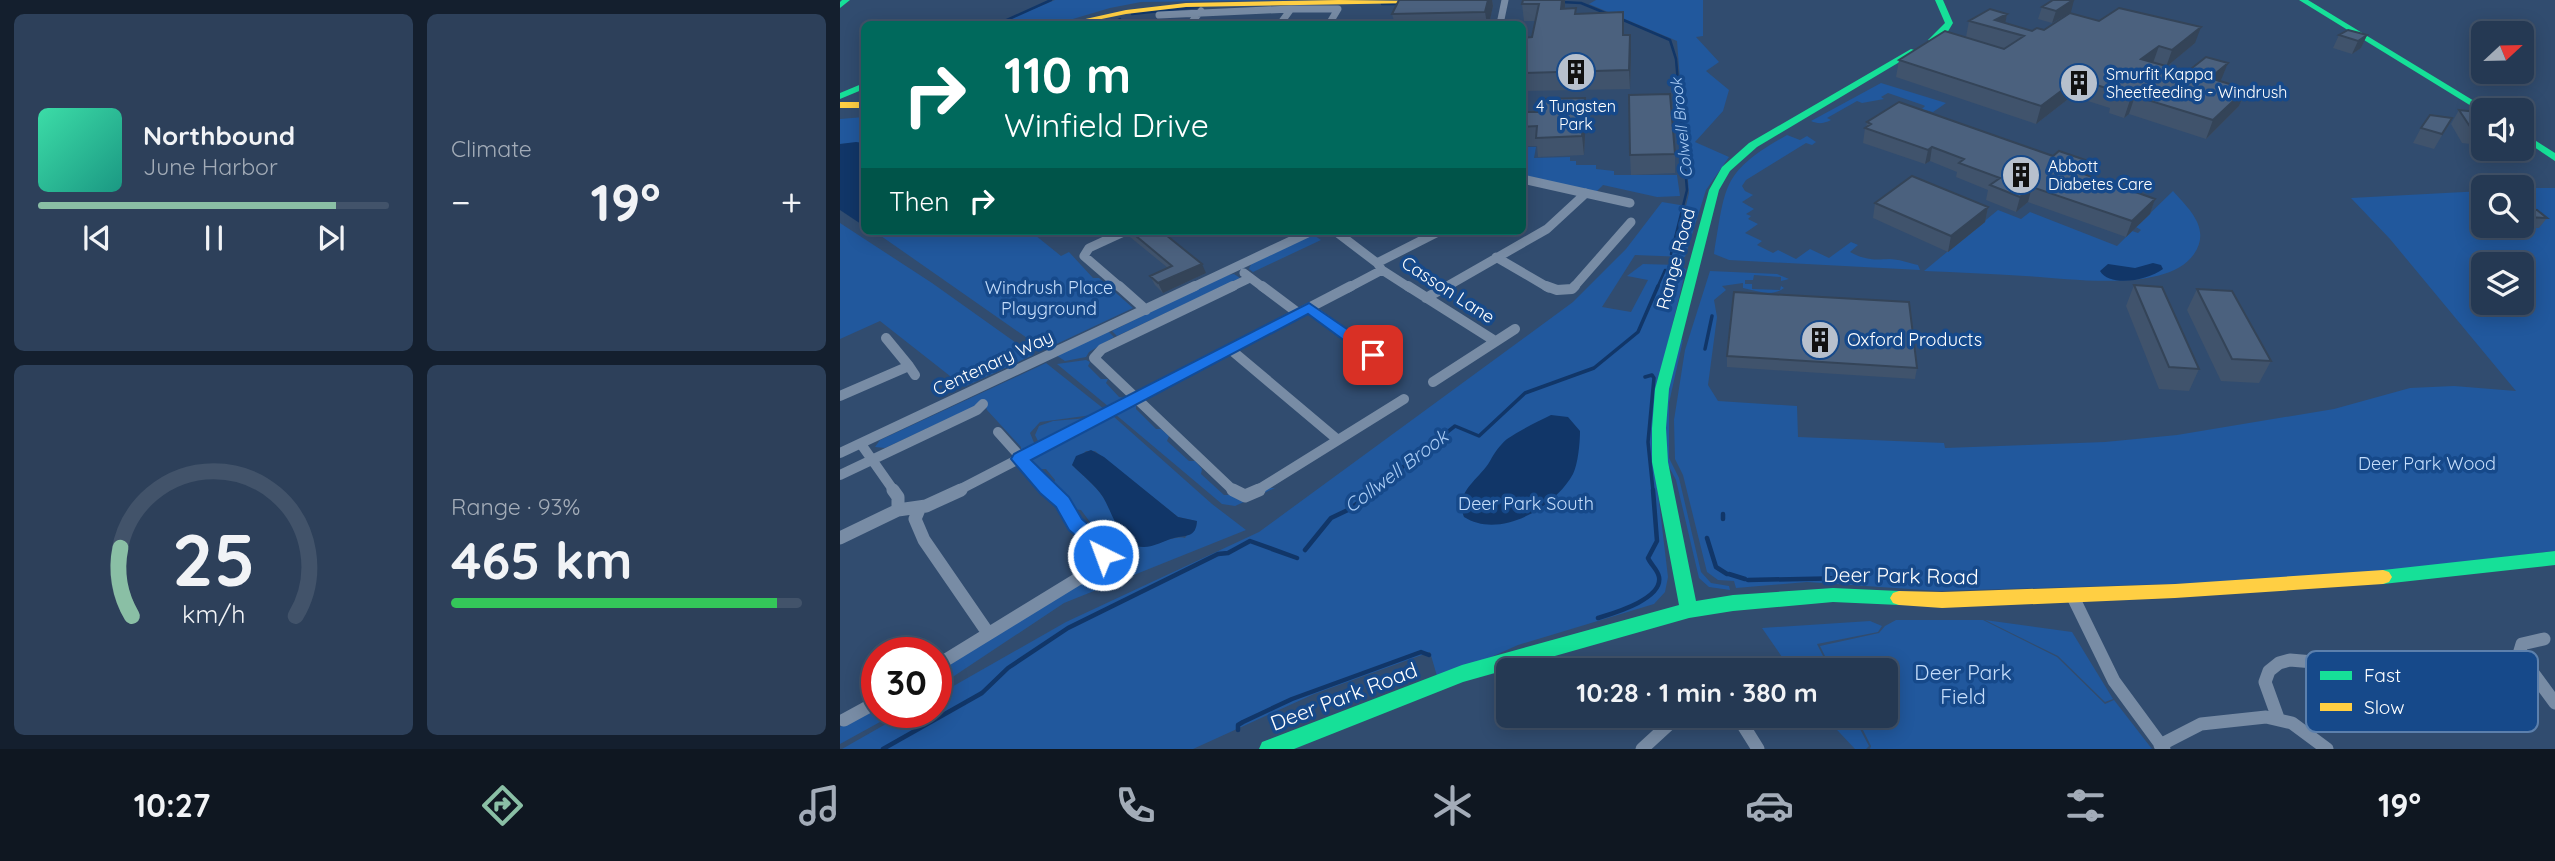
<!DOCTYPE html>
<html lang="en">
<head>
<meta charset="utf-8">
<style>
  body { margin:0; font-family:Quicksand,sans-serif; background:#2d405a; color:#f1f3f6; height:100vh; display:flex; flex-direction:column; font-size:26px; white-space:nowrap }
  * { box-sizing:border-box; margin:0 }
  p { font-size:23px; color:#a3acb8 }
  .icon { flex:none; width:38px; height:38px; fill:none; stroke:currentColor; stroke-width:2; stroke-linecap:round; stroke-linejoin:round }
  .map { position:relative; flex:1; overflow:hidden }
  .details { display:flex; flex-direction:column; gap:14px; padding:14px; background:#141f2e; width:840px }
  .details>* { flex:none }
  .hud { position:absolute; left:21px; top:21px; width:665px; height:214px; border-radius:10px; box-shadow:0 4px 18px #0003,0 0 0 2px #42536a; background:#00695c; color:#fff; overflow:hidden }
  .needle { width:46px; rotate:68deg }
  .controls { position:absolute; left:1631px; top:21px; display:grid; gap:14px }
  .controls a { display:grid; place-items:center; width:63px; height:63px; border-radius:10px; background:#253953; box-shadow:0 4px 18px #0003,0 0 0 2px #42536a; font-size:35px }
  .speed { position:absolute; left:21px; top:637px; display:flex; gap:14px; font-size:35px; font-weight:700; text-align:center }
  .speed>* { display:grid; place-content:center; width:91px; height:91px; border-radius:50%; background:#253953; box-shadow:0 4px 18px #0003,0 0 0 2px #42536a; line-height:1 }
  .speed .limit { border:10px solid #d22; background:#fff; color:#111 }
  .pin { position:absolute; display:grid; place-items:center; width:60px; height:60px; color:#fff; margin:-30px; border-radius:14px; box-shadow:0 4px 10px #0006 }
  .me { position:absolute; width:77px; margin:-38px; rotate:318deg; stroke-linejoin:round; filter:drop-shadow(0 0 5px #0008) }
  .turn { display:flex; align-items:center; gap:24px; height:147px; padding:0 28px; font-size:32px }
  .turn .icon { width:91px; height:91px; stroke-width:2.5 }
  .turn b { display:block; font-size:49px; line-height:60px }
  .then { display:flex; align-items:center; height:66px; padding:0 28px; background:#0003; gap:14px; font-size:26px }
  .big { font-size:52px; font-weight:700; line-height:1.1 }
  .details .widget { flex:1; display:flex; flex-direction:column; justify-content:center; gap:10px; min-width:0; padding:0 24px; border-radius:10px; background:#2d405a }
  .details .dial { align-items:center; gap:0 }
  .dial svg { height:182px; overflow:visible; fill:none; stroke:#42536a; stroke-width:7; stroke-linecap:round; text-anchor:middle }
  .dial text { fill:#f1f3f6; stroke:none }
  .song { display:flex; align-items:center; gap:21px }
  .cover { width:84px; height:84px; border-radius:10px; background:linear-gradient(135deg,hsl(160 70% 55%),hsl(170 70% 35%)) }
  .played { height:7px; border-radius:4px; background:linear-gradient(90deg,#8abfa5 85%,#42536a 85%) }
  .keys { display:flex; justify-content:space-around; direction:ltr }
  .heat { display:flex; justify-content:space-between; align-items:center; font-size:38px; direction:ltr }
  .charge { height:10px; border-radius:5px; background:linear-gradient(90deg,#34c759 93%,#42536a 0) }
  .details .tiles { flex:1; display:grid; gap:14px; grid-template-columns:repeat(2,1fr) }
  .trip { position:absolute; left:656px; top:658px; width:402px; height:70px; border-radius:10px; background:#253953; box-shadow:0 4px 18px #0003,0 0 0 2px #42536a; font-weight:700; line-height:70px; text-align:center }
  .tab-bar { display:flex; height:112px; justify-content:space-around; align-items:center; background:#0f1721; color:#a3acb8 }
  .tab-bar .icon { width:49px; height:49px }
  .tab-bar .active { color:#8abfa5 }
  .tab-bar b { font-size:32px; color:#f1f3f6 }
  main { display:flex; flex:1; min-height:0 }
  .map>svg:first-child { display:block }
  .green { fill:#21589d; fill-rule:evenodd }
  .water { fill:#113668 }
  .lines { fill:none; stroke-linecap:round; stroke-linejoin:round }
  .stream-far2 { stroke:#113668; stroke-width:2.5 }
  .stream-far1 { stroke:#113668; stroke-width:3.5 }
  .stream { stroke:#113668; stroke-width:4.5 }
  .street-far3 { stroke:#788ca5; stroke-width:7 }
  .street-far2 { stroke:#788ca5; stroke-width:9 }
  .street-far1 { stroke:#788ca5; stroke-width:10 }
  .street { stroke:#788ca5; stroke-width:13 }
  .fast { fill:#16e098; fill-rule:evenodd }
  .slow { fill:#ffcf43; fill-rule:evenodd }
  .wall { fill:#40536c }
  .shaded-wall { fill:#344458 }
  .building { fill:#4b617e; stroke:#344458; stroke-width:2 }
  .route { fill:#1a73e8; stroke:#114b97; stroke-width:2 }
  .labels { text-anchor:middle; stroke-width:7; stroke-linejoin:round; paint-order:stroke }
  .far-poi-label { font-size:16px; fill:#fff; stroke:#16498a; text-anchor:start }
  .far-water-label { font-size:16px; font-style:italic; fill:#aacdf6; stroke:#16498a }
  .street-label { font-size:18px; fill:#fff; stroke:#16498a }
  .park-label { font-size:18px; fill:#c4ddfb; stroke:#16498a }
  .poi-label { font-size:18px; fill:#fff; stroke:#16498a; text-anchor:start }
  .water-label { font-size:19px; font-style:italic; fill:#aacdf6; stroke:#16498a }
  .near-street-label { font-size:21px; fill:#fff; stroke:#16498a }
  .near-park-label { font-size:21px; fill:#c4ddfb; stroke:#16498a }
  .key { fill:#16498a; stroke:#5c80ad; stroke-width:2 }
  .key-label { font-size:19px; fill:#fff }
</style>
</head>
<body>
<main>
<section class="details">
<div class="tiles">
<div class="widget">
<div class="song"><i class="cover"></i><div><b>Northbound</b><p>June Harbor</p></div></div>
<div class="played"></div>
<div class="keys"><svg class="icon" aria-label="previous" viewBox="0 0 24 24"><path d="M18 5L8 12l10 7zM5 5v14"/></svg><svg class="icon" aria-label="pause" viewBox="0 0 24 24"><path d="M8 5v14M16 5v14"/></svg><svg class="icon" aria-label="next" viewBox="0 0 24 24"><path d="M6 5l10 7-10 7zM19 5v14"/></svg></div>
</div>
<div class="widget"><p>Climate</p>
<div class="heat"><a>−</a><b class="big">19°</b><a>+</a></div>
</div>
<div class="widget dial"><svg viewBox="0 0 100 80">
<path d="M14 69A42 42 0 1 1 86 69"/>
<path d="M14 69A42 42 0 0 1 9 39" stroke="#8abfa5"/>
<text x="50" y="56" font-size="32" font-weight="700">25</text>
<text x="50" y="72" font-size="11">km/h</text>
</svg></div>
<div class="widget"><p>Range · 93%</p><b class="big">465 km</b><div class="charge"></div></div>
</div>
</section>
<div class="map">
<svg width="1715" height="749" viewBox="0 0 1715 749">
  <rect width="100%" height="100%" fill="#314c6f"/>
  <path class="green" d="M215 0H451L301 2 270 8 216 24 164 21Z
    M756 0H863V36L856 37 879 62 866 71 889 90 883 111 855 142 889 157 866 190 845 257 795 255 762 307 791 312 808 280 787 276 803 264 837 265 846 269 822 367 812 443 828 577 825 592 814 604 678 645 638 663 597 676 590 652 474 694 353 749H2L67 712H96V696L226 622 419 532 733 302 786 249 822 202 846 206 849 193 837 41 749 4Z
    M1041 83 1106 103 1093 112 1082 109 1085 106 1083 105 1048 93 1041 97 1044 99 1022 103 1017 101 987 118 991 120C983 124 978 124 971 121Z
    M24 117V143L0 144V119Z
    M947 135 960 140 967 136 976 142 972 145 966 143 906 180 902 186 905 191 913 195 902 202 914 209 906 214 911 216 908 219 918 224 905 233 922 241 917 245 933 253 938 250 956 259 970 249 989 258 1011 242 1018 245 1010 252C1025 260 1033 260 1049 259 1058 259 1069 263 1078 265L1080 270 889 260 874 254C886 183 882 172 947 135Z
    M682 147H696L694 158 730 157V161H736V165H756V169L774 171V175H837L840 196 817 197 763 185 756 192 683 175Z
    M1682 188H1715V551L1569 569 1363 583 1099 591 967 582 896 588 894 581 878 580 867 572 843 475 835 459 834 420 845 350 870 271 937 274 949 279 941 281V277L914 275 913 280H905V284H912V289L940 290 941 286 944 288C932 297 917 291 903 288V283L882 286 886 290 874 300 877 317 868 385 878 401 957 406 958 437 1104 443 1105 448 1265 442 1337 435 1494 409 1570 388 1614 386 1676 391 1550 239 1511 198 1643 191V226H1682ZM1643 264H1682V303H1643Z
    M1333 191C1350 210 1371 229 1354 254 1327 294 1227 278 1185 276 1151 274 1118 272 1084 271L1158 210 1181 219 1190 212 1277 246 1292 231 1298 233 1301 230 1296 227Z
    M0 223 92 283 193 355 124 387 40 321 0 339Z
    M79 231H190L221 256 229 252 253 278H259L293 308 208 348 205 345 200 347 41 236Z
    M472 234 481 240 413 272 409 269 411 264Z
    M394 274 400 278 277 336 272 331 383 276Z
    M268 331 274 337 249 352 246 357 225 361 216 355Z
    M840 340H843L829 403V458L839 478 861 572 871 583 889 586 890 590 869 587 859 578 836 480 827 463 825 431 829 384Z
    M246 360 250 362 248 366 261 379H268L266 383 279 397 285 398 269 407 217 364Z
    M206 363 264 409 252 415 200 422 190 433 195 445 181 453V447L147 410 144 402 45 448 35 447 40 440Z
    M296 403V409L316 429H321L329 436 327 441 349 461H355L362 469 361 474 384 495H390L401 501 428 488H435L395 506 382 504 275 414Z
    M273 416 372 504 406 530 224 603 96 688V673L268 560 265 544 248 530 250 522 241 510 232 509 229 501 212 487 215 480 206 469H197L190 460ZM246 451H255L338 517 356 521 345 538C329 535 314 549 297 546 282 543 271 509 263 497 255 485 242 475 232 465Z
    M248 418 199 443 195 435 199 426 213 421Z
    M1056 620H1143L1217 657 1265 704 1274 700 1312 749H1030L1031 746 1016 716H1046V670H992L980 646 1039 633 1045 626Z
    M1145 620 1232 632 1273 699 1265 702 1218 656Z
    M1030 621 1042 626 1038 632 977 644 990 670H951L922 628Z
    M37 705V712H58L0 744V727Z
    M984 716H1013L1029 746 1026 749H1015Z"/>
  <path class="water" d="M16 142 24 143V226L0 210V144Z
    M1313 263 1321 265 1323 269C1309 280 1270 288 1260 271L1268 264 1295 268Z
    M711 415 728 417 740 431C740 443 738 464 733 474 715 507 660 540 624 517 614 491 639 480 650 461 655 452 659 446 667 439 680 430 697 422 711 415Z
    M251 450 264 457 338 517 357 521C356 538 346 535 334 538 322 541 310 550 297 546 279 540 272 512 263 497 255 485 242 475 232 465L236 456Z"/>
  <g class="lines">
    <path class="stream-far2" d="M721 2 741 3 770 15
      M542 4H559
      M292 14 359 7
      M781 19 830 40 836 59 847 190 831 254
      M158 24 211 0
      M270 24 280 19
      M817 288 825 270"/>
    <path class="stream-far1" d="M865 349 872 316
      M805 377 812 375 814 378 808 442 813 491
      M532 491 615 426 639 436 685 393 754 368 798 332 818 286"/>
    <path class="stream" d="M883 514V519
      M867 538 876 567 887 574
      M465 550 491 518 510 509 534 490
      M889 574 905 579
      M908 580 1010 578
      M758 618C774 613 823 599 819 577 818 570 811 565 808 558L817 541 813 490
      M398 730V725L403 722 452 699 581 652 589 655
      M43 749 142 693 168 668 228 628 378 554 388 553 410 541 457 558"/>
    <path class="street-far3" d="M319 15 451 9
      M350 24 361 11
      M440 24 451 9H498L489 24
      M498 24 536 23
      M660 24 665 0"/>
    <path class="street-far2" d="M682 179 790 203
      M495 231 537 263 542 270 570 288
      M656 257 709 288
      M537 263 600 231
      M404 273 424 288
      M281 288 244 256 249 248 286 231
      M351 288 472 231
      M389 288 410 278
      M508 288 542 270
      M604 288 707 229 746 193
      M733 288 791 222"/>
    <path class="street-far1" d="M279 286 306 310
      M393 286 262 349 254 358 394 491
      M422 286 458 313
      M568 286 655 341
      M706 286 717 290 732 289 735 286
      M586 298 607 286
      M469 308 554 369
      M46 338 69 366
      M390 349 498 440
      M593 382 675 329
      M0 396 69 366 75 375
      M158 432 211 491
      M21 444 54 491
      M0 453 355 286
      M0 475 137 410 143 404
      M117 491 511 286
      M416 491 564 399"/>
    <path class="street" d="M53 490 58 497V510
      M393 490 405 496 419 490
      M80 507 75 519 84 540 148 633
      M0 538 58 510 86 506 121 490
      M1232 595 1274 681 1324 749
      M1704 639 1682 644 1679 654 1715 703
      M96 666 259 566 263 559C259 542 247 537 237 525 227 512 221 500 209 490
      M893 716 903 725 918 749
      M1438 718 1425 682 1429 671 1439 663 1450 660 1485 663 1540 660 1575 664
      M4 720 37 702
      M1320 745 1361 724 1426 717 1452 723 1487 749
      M802 749 838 716"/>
    <path class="fast" d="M2 0H10L0 8V2Z
      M1095 0H1103L1113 23 1107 33 1092 43 1088 40 1105 23Z
      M1459 0H1468L1649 110 1641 112Z
      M1071 49 1078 51 917 147 890 171 879 190 829 389 826 428 828 462 856 601 893 595 993 588 1059 591 1065 593 1068 598 1065 603 1059 605 993 602 893 611 849 618 623 682 454 749H419L422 742 622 665 839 605 812 462V428L815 389 869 190 882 167 909 143Z
      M24 83V89L0 99V93Z
      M1682 132 1715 153V161L1682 139Z
      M1715 551V565L1543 584 1537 582 1534 577 1537 572 1543 570Z"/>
    <path class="slow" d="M499 0 581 1 577 3 346 7 286 14 237 24H223L286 10 346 3Z
      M0 102H24V108H0Z
      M1543 570 1549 572 1552 577 1549 582 1543 584 1335 598 1102 608 1059 605 1053 603 1050 598 1053 593 1059 591 1102 592 1335 584Z"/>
  </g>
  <path class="wall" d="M559 0H652L653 6 649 24H555L552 14Z
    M683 0 725 6V9L736 8V13L784 35 791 53 790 89 682 91V38L692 37 695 21H684L682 4Z
    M1202 7 1231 12 1212 23 1198 19Z
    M1167 14 1165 23 1192 31 1259 21 1355 43 1327 66 1347 72 1388 63 1380 81 1406 89 1399 106 1366 139 1289 114 1284 118 1269 113 1270 108 1232 96 1196 124 1056 77 1059 60 1126 37 1129 21Z
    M1499 35H1527L1521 48 1512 54 1493 48Z
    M745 98 746 116 744 155 698 157 697 146H682V112H699Z
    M1619 110 1643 123V138L1639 145 1622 143 1611 124Z
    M1612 118 1594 149 1573 143 1581 128Z
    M1027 122 1254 163 1250 176 1252 177 1251 180 1272 188 1315 199 1310 214 1286 237 1188 202 1176 212 1146 200 1148 190 1116 177 1117 172 1090 161 1085 164 1023 143 1025 128H1026Z
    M835 154V173L791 175 790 155Z
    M1035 203 1148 207 1145 222 1108 252 1033 218Z
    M1682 209 1707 218 1699 228 1665 227 1663 226H1682Z
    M287 231H321L366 273 323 293 315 285 310 276 328 268 290 237Z
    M1294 285 1359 369 1349 391 1319 389 1286 306Z
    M1357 289 1431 361 1419 383 1381 381 1347 310Z
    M887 356 1077 368 1075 379 887 367Z"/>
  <path class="shaded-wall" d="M648 0H652L653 6 649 24H647L645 12Z
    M722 0H725V6L723 25 721 9Z
    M1234 0 1231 12 1212 23 1216 11Z
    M1167 14 1164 30 1155 20Z
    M1361 27 1355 43 1326 67 1332 50Z
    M790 35 791 53 790 89 789 70Z
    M1527 35 1521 48 1512 54 1518 41Z
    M1319 46 1313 63 1301 59Z
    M1388 63 1381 80 1363 96 1370 78Z
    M1237 79 1232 96 1196 124 1201 106Z
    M1406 89 1399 106 1366 139 1373 120Z
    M1295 96 1289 114 1284 118 1290 100Z
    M745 98 746 116 744 155 742 136Z
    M1092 147 1090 161 1085 164 1088 150Z
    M1254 163 1249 178 1244 174Z
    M1192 187 1188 202 1176 212 1180 197Z
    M1315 199 1310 214 1286 237 1292 221Z
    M1148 207 1145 222 1108 252 1111 236Z
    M362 264 366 273 323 293 318 283Z"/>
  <path class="building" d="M559 0H648L645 12 552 14Z
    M683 0H722L721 9 736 8 735 14 783 12V35H790L789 70 682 73V38L692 37 699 4H682Z
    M1213 0H1233L1216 11 1202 7Z
    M1279 8 1361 27 1332 50 1319 46 1301 59 1347 72 1366 57 1388 63 1370 78 1406 89 1373 120 1295 96 1290 100 1274 96 1279 92 1237 79 1201 106 1059 60 1105 31 1164 49 1184 36 1129 21 1150 9 1167 14 1155 20 1192 31 1197 28 1204 30 1230 13 1259 21Z
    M1508 30 1527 35 1518 41 1499 35Z
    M830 94 835 154 790 155 789 95Z
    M745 98 742 136 696 138 697 126 682 127V112H699L701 99Z
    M1059 102 1213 156 1219 151 1254 163 1244 174 1252 177 1249 180 1272 188 1276 185 1315 199 1292 221 1192 187 1180 197 1150 185 1160 178 1119 163 1124 159 1092 147 1088 150 1025 128 1031 124 1027 122Z
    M1619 110 1637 112 1643 123V130L1631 128Z
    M1590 115 1612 118 1602 134 1581 128Z
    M1072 176 1148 207 1111 236 1035 203Z
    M1682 209 1697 210 1707 218 1682 217Z
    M290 231H321L362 264 318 283 310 276 332 266Z
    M1294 285 1322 287 1359 369 1329 367Z
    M1357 289 1392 291 1431 361 1392 359Z
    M894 292 1069 302 1077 368 887 356Z"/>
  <path class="route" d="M469 303 539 351 541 355 539 358H528L468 314 191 460 229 497 242 519 262 536 273 555 270 560 263 563 257 560 248 546 229 530 216 507 200 493 171 459 174 454Z"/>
  <defs>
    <symbol id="building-disc" viewBox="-11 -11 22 22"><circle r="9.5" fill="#b7c0cd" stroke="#16498a"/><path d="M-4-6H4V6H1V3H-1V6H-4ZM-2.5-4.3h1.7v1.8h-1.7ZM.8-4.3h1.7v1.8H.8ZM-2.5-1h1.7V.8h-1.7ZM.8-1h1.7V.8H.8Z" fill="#111"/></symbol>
  </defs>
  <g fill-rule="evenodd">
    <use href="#building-disc" x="714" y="50" width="44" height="44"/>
    <use href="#building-disc" x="1217" y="61" width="44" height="44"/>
    <use href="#building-disc" x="1159" y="153" width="44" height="44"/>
    <use href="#building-disc" x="958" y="318" width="44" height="44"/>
  </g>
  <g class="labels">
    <g class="far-poi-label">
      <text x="1266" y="80">Smurfit Kappa<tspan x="1266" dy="18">Sheetfeeding - Windrush</tspan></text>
      <text x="736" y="112" text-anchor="middle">4 Tungsten<tspan x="736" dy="18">Park</tspan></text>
      <text x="1208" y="172">Abbott<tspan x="1208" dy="18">Diabetes Care</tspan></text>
    </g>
    <g class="far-water-label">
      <text transform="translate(841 128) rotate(-96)" y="6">Colwell Brook</text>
    </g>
    <g class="street-label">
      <text transform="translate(836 259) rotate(-75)" y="6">Range Road</text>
      <text transform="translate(608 290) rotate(33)" y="6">Casson Lane</text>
      <text transform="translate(153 363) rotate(-25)" y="6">Centenary Way</text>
    </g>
    <g class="park-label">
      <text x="209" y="294">Windrush Place<tspan x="209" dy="21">Playground</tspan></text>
      <text x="1587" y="470">Deer Park Wood</text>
      <text x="686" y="510">Deer Park South</text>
    </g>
    <g class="poi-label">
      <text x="1007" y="346">Oxford Products</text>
    </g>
    <g class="water-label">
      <text transform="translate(556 471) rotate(-37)" y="7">Collwell Brook</text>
    </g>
    <g class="near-street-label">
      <text transform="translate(1061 576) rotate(1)" y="7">Deer Park Road</text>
      <text transform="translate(504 697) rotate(-21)" y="7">Deer Park Road</text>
    </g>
    <g class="near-park-label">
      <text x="1123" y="680">Deer Park<tspan x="1123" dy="24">Field</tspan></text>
    </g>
  </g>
  <rect x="1466" y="651" width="232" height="81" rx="10" class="key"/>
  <rect x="1480" y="671" width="32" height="9" fill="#16e098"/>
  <rect x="1480" y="703" width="32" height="8" fill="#ffcf43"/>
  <g class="key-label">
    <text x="1524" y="682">Fast</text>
    <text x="1524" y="714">Slow</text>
  </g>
</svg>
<div class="controls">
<a><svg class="needle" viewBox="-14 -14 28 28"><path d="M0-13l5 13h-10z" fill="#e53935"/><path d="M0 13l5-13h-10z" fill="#a3acb8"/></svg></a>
<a><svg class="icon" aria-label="sound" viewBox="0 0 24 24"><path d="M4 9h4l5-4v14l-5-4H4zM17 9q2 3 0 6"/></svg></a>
<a><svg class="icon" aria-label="search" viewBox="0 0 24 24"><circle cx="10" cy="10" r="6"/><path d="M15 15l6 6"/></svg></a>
<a><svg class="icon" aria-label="layers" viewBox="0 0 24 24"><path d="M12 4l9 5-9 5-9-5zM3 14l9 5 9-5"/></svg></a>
</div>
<div class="speed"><div class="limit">30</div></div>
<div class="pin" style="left:533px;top:355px;background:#d93025"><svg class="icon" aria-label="arrive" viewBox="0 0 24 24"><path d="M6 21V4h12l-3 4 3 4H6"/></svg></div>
<svg class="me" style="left:263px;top:555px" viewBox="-20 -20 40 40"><circle r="17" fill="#1a73e8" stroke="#fff" stroke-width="3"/><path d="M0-11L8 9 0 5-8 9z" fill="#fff"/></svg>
<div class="trip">10:28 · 1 min · 380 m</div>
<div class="hud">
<div class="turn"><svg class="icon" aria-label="right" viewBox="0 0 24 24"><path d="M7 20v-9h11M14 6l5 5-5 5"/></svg><div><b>110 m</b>Winfield Drive</div></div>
<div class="then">Then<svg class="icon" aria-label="right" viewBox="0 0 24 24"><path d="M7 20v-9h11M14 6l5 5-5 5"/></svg></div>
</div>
</div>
</main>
<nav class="tab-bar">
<b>10:27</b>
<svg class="icon active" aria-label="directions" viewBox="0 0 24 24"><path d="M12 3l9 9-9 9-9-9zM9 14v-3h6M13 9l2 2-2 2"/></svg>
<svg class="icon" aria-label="music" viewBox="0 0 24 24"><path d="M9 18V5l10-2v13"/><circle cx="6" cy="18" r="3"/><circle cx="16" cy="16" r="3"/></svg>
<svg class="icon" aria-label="phone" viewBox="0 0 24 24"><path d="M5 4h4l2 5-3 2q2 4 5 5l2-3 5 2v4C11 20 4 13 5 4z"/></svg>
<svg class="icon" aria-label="climate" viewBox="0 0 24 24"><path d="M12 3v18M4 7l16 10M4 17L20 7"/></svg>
<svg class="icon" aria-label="car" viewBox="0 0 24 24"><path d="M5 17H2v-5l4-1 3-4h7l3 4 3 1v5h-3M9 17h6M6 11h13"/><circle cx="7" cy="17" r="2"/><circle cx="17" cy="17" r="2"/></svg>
<svg class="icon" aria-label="filters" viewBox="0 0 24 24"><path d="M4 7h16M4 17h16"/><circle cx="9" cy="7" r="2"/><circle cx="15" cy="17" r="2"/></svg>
<b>19°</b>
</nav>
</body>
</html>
